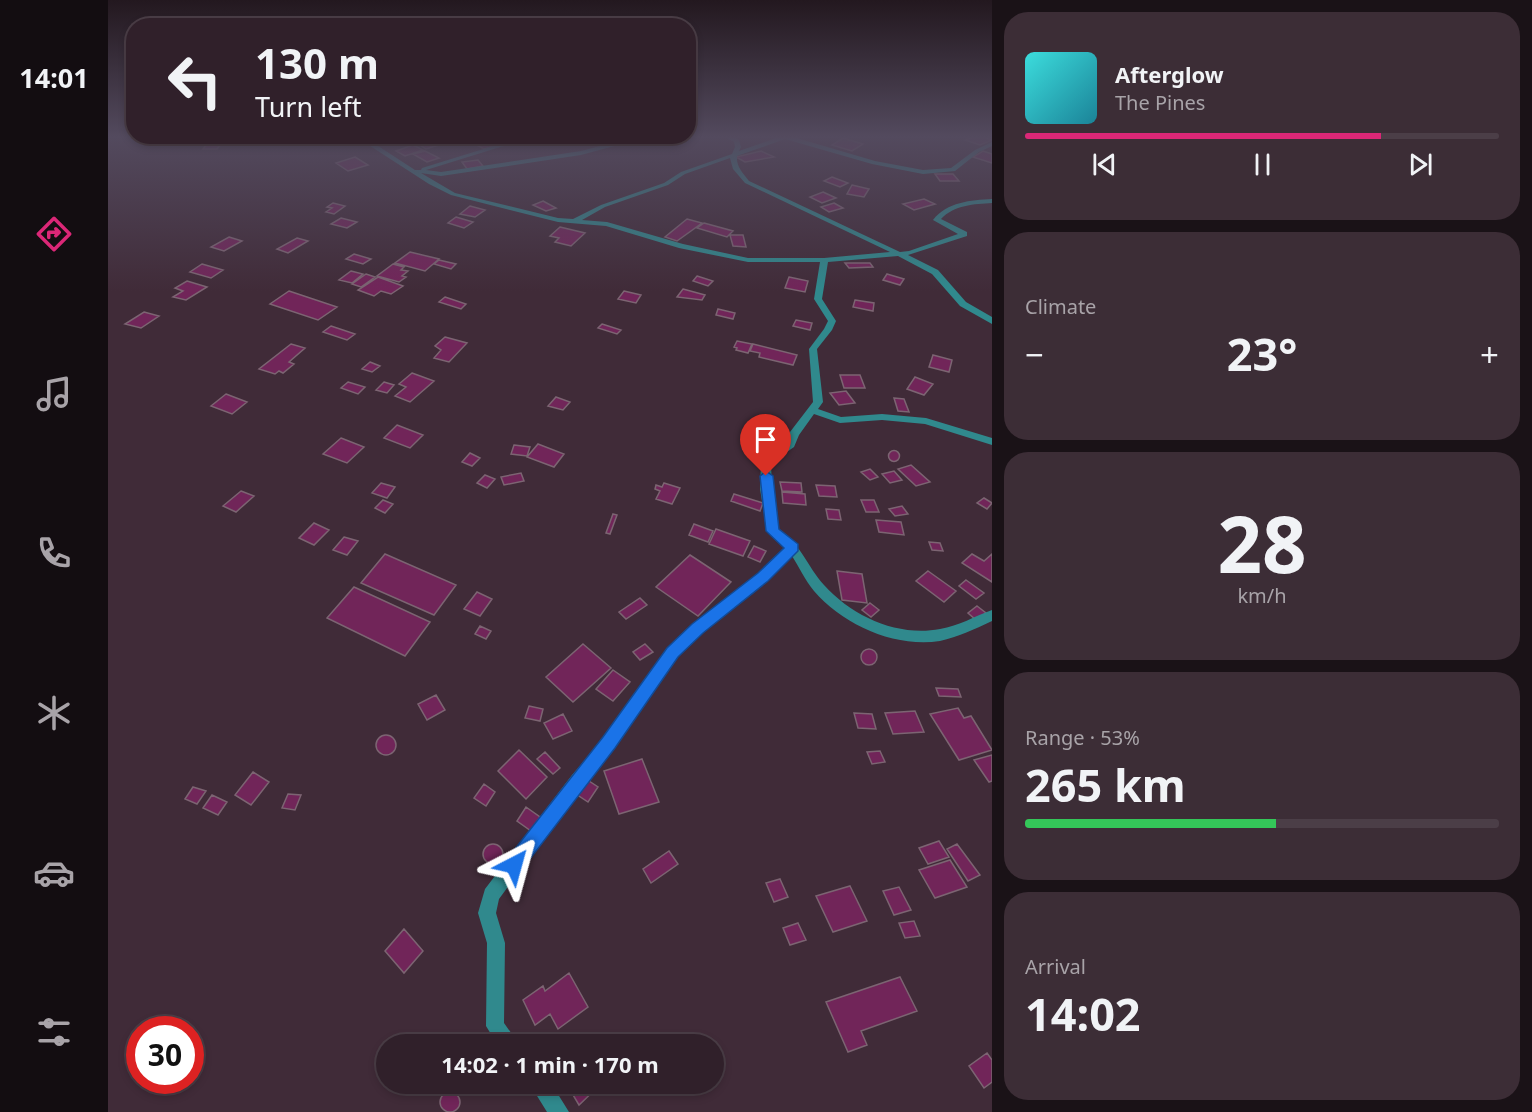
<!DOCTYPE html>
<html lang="en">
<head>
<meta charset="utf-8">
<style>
  body { margin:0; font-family:"Noto Sans",sans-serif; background:#3c2d36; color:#f1f3f6; height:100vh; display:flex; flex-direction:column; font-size:22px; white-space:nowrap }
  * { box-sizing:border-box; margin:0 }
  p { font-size:20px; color:#a8a3a8 }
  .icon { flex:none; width:33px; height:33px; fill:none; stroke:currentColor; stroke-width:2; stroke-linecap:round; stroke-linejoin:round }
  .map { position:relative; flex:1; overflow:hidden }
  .side { display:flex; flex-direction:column; gap:12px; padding:12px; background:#1a1217; width:540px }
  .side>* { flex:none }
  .banner { position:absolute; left:18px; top:18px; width:570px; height:126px; border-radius:24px; box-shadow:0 3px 9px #0003,0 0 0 2px #4b3e47; background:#30202a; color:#f1f3f6; overflow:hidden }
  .speed { position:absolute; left:18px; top:1016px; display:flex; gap:12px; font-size:30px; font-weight:700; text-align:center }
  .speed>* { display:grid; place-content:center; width:78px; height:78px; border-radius:50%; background:#30202a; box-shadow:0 3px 9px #0003,0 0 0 2px #4b3e47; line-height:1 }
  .speed .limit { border:9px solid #d22; background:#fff; color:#111 }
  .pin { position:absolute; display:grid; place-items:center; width:51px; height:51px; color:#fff; margin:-62px -26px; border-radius:50% 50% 50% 0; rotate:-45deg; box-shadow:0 0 6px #0007 }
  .pin .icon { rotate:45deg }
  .me { position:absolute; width:66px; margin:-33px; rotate:39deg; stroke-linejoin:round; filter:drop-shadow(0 0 4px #0008) }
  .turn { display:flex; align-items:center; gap:21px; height:126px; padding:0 30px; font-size:27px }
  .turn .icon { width:78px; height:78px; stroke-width:2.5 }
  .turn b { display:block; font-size:42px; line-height:51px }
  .big { font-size:45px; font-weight:700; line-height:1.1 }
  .side .card { flex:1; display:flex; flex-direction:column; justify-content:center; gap:9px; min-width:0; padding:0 21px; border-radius:24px; background:#3c2d36 }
  .side .dial { align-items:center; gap:0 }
  .dial b { font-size:78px; line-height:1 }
  .song { display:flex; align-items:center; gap:18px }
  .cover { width:72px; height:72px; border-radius:9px; background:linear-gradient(135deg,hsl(180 70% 55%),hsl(190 70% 35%)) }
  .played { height:6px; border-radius:3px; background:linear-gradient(90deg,#db2777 75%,#4b3e47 75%) }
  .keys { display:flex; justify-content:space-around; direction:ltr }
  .heat { display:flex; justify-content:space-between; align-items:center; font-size:33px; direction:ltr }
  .charge { height:9px; border-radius:4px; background:linear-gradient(90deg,#34c759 53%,#4b3e47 0) }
  .trip { position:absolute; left:268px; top:1034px; width:348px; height:60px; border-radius:30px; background:#30202a; box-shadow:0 3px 9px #0003,0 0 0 2px #4b3e47; font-weight:700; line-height:60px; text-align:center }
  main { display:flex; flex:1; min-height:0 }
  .menu { display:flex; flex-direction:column; width:108px; justify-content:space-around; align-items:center; background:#130d11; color:#a8a3a8 }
  .menu .icon { width:42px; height:42px }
  .menu .active { color:#db2777 }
  .menu b { font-size:27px; color:#f1f3f6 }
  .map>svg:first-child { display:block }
  .building { fill:#712559; stroke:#7c6472; stroke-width:1.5 }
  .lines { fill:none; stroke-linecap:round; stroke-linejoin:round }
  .minor { fill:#30898d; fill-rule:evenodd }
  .route { fill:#1a73e8; stroke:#114b97; stroke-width:1.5 }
</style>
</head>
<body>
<main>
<nav class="menu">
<b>14:01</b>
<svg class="icon active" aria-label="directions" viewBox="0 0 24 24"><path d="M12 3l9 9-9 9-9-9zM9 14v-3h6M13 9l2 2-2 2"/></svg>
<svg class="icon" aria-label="music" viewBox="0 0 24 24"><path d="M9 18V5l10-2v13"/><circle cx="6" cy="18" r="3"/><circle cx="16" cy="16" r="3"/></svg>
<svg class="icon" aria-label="phone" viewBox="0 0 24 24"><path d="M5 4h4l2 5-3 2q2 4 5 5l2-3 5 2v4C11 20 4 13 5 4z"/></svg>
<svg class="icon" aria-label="climate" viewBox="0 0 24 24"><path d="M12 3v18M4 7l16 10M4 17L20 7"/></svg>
<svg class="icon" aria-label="car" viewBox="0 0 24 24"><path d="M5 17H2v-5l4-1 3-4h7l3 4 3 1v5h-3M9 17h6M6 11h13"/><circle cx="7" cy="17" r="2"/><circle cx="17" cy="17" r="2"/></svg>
<svg class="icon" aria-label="filters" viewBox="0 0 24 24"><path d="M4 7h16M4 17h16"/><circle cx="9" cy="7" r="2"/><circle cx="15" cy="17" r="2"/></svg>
</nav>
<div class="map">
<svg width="884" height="1112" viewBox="0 0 884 1112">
  <rect width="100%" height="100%" fill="#402b38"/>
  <path class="building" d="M369 136 387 146 376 149 358 139Z
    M384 136H403L408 139 391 144 378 138Z
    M869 136H872L884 140 872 145 857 140Z
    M141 137 137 142 114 143 109 149H95L104 138Z
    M319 137 328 138 337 143 318 149 309 143 313 142 310 140Z
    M735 138 755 144 744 151 724 145Z
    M305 145 315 150 297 156 288 151Z
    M317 151 331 158 319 162 305 154Z
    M653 151 666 157 637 162 628 157Z
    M875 151 884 154V163L865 157Z
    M247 157 260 165 240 171 228 163Z
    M370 160 375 166 359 169 354 162Z
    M827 174H845L851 181H832Z
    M724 177 740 183 732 187 716 181Z
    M744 185 761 189 756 197 739 194Z
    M715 192 728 198 714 203 702 197Z
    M816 199 827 204 806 210 795 204Z
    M435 201 448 208 438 211 425 205Z
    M225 203 237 206 226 214 218 212 224 208 219 207Z
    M726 203 735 208 721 212 713 207Z
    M362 206 377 210 367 217 352 214Z
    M348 217 365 222 356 228 340 223Z
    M233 218 249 222 239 228 223 224Z
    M579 219 594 223 569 241 557 237Z
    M596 223 625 231 619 237 589 228Z
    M452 227 477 233 463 246 447 242 451 238 442 236Z
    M622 235H635L638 247 625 246Z
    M121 237 134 241 116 251 103 247Z
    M189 238 200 241 180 253 169 249Z
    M302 252 331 259 317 271 287 263Z
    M246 254 263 259 255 264 238 259Z
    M331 260 348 264 343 269 326 264Z
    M737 263H762L765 267 741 268Z
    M94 264 115 270 103 278 82 272Z
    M285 264 296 267 293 270 300 271 294 276 298 277 291 282 269 276Z
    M243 271 255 274 244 283 231 280Z
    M258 274 267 277 253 287 244 284Z
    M779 274 796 279 792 285 775 280Z
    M589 276 605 281 600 286 585 281Z
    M270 277 295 286 283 294 273 291 266 296 250 290Z
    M681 277 700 281 697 292 677 288Z
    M79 281 99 287 78 300 65 297 75 291 67 288Z
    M575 289 597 295 594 300 569 297Z
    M181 291 229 307 210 320 162 304Z
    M516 291 533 295 528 303 510 299Z
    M337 297 358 304 353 309 331 302Z
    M747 300 766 303 765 311 745 307Z
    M610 309 627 313 625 319 608 315Z
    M36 312 51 316 33 328 17 324Z
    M688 320 704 323 702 330 685 326Z
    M494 324 513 330 509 334 490 328Z
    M223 326 247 334 239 340 215 332Z
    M337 337 359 343 341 362 326 358 333 350 327 346Z
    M629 341 644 344 640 353 628 350 629 348 626 347Z
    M183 344 197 348 181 362 186 364 175 373 171 371 167 374 151 369Z
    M645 344 689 355 685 365 651 357 652 353 642 351Z
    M825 355 844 360 841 372 821 367Z
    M262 362 272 366 264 372 254 369Z
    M304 373 326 381 302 402 287 396 298 387 291 384Z
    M732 375H752L757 388H736Z
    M807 377 825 384 816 395 799 389Z
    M240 382 257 387 250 394 233 388Z
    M276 382 286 385 279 393 268 390Z
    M738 391 747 403 731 405 722 393Z
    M118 394 139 402 124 414 103 406Z
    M448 397 462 402 455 410 440 406Z
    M786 398 796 399 801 412 790 411Z
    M289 425 315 435 302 448 276 438Z
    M233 438 256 447 239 463 215 454Z
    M430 444 456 454 446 467 419 457Z
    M406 445 422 447 419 456 403 454Z
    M780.5 456a5.5 5.5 0 1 1 11 0a5.5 5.5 0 1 1-11 0Z
    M362 453 372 458 364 466 354 462Z
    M803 465 822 482 808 486 790 469Z
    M762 469 770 477 762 480 753 472Z
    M786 471 794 480 782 483 774 474Z
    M413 473 416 481 396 485 393 477Z
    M377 475 387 479 379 488 369 483Z
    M672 482 693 483 694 492 674 491Z
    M273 483 287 487 279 498 264 493Z
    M556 483 572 488 564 504 548 499 552 491 547 489 548 485 554 487Z
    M708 485 727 486 729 497 711 496Z
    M133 491 146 496 128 512 115 506Z
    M674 492 697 494 698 505 675 503Z
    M626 494 655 503 652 511 623 501Z
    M876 498 884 503 879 509 869 503Z
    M275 500 285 504 277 513 267 508Z
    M753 500H766L771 512H758Z
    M794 506 800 514 787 516 781 509Z
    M718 509 731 510 733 520 720 519Z
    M505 514 509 515 502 534 498 533Z
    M768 520 793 522 796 535 771 532Z
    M206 523 221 530 206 545 191 538Z
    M586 524 605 531 600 542 581 535Z
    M608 529 642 541 635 556 601 544Z
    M236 537 250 541 239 555 225 550Z
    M821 542 832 543 835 551 824 550Z
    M646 546 658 551 652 562 640 557Z
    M277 554 348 585 326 615 253 583Z
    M864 554 876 561 884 554V582L854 563Z
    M582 555 623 582 590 616 548 587Z
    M729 571 754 574 759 603 734 600Z
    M820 571 848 591 836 602 808 581Z
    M858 580 876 593 868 599 851 586Z
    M246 587 322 622 297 656 219 618Z
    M369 592 384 599 372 616 356 609Z
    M532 598 539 605 518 619 511 612Z
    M762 603 771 610 763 617 754 610Z
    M869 606 878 613 868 620 860 613Z
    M372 626 383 631 378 639 367 634Z
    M475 644 503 668 465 702 438 677Z
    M537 644 545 652 532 660 525 652Z
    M753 657a8 8 0 1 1 16 0a8 8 0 1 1-16 0Z
    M505 670 522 682 505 701 488 689Z
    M828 688 850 689 853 697 831 696Z
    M328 695 337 710 319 720 310 704Z
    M421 706 435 709 432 721 417 718Z
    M850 708 856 718 863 716 884 750 851 760 822 714Z
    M807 711 816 732 785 734 777 713Z
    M746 713 764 714 768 729 750 728Z
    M455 714 464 731 445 739 436 723Z
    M268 745a10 10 0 1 1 20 0a10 10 0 1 1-20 0Z
    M411 750 439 777 418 799 390 771Z
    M772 751 777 762 764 764 759 752Z
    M437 752 452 768 445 774 429 759Z
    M884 755V781L881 782 866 760Z
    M534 759 551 802 511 814 496 771Z
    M145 772 161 782 143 805 127 795Z
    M478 779 490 787 480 802 468 794Z
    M376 784 387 792 378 806 366 798Z
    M85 787 98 791 89 804 77 799Z
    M180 794 193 795 187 810 174 808Z
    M104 795 119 802 110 815 95 808Z
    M418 807 432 817 423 831 409 821Z
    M831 841 841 857 820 864 811 848Z
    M849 844 872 875 860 881 839 849Z
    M375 854a10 10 0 1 1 20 0a10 10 0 1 1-20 0Z
    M561 851 570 864 543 883 535 869Z
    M842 860 859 887 827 898 811 870Z
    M672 879 680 897 666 902 658 883Z
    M742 886 759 921 725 932 708 896Z
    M791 887 803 910 786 915 775 891Z
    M806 921 812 936 797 938 791 923Z
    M690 923 698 940 682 945 675 928Z
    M296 929 315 951 296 973 277 951Z
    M461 973 480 1007 450 1029 442 1014 427 1025 415 1000 435 986 437 991Z
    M792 977 809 1011 753 1031 759 1045 740 1052 718 1002Z
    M879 1053 884 1060V1082L876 1088 861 1066Z
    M458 1083H494L471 1105Z
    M332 1102a10 10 0 1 1 20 0a10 10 0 1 1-20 0Z"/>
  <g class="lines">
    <path class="minor" d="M266 136H275L264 142 307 170H313L314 168 417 136H428L318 170 333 172 473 151 531 136H543L473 155 333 176 313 173 347 193 450 218 465 219 493 205 556 183 573 172 624 154 627 147 626 142 616 136H623L631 140 633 147 631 151 674 136H682L767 161 815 170 843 168 867 150 884 142V146L871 152 847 171 815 174 764 164 677 139 629 156C628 167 635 173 641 181L792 252 801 251 850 234 825 220C839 202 863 200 884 199V203C866 204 846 205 833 219L859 232V236L800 255 830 270 858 302 884 317V324L852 306 824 274 790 256 720 262 714 299 728 321 724 330 709 349 715 402 710 409 733 417 774 414 818 418 884 438V445L817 424 774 420 732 423 706 414 691 435 686 447 663 463 664 489 670 529C695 546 698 565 716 585 745 617 790 637 832 629 851 626 867 616 884 610V621C867 629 850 637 832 641 787 648 735 625 706 591 697 580 691 567 684 556L659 580 594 632 569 656 506 748 474 785 391 899 388 913 397 943 396 1023 411 1044H389L378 1026 379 943 370 913 377 889 464 775 496 738 559 648 584 624 651 574 677 547 659 531 652 489 653 462 678 443 682 432 705 402 701 349 716 329 720 321 706 299 712 262H640L571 248 498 226 450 222 343 195 321 184 256 142ZM622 158 625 169 637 183 782 252 716 258H640L575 244 499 222 474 220 497 207 560 185 577 174Z
      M421 1083H443L461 1112H439Z"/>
  </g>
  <linearGradient id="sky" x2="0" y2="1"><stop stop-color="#23181f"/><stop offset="0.47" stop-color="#534a5e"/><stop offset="1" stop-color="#534a5e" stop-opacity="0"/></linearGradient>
  <rect width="884" height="291" fill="url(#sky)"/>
  <path class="route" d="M658 471 665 476 671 529 690 544V551L660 581 595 633 570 657 507 748 412 872 406 875 399 872 396 865 399 859 495 737 559 648 584 624 650 573 676 548 658 531 652 476Z"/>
</svg>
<div class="speed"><div class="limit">30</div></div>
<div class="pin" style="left:658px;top:476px;background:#d93025"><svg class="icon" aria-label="arrive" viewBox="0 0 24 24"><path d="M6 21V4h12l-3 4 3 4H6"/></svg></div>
<svg class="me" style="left:406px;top:865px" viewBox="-20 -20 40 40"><path d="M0-17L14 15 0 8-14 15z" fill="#1a73e8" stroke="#fff" stroke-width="4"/></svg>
<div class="trip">14:02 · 1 min · 170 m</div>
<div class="banner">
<div class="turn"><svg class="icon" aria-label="left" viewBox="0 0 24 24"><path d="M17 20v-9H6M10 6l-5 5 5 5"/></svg><div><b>130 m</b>Turn left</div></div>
</div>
</div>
<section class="side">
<div class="card">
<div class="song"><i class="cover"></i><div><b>Afterglow</b><p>The Pines</p></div></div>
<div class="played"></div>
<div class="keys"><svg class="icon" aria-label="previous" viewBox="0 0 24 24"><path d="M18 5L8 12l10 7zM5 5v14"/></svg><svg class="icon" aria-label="pause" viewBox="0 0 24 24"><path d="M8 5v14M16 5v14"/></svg><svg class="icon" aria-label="next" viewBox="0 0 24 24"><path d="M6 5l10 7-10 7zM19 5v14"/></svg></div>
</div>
<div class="card"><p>Climate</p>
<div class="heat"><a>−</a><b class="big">23°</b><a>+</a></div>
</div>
<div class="card dial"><b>28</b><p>km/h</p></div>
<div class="card"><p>Range · 53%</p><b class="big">265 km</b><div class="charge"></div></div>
<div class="card"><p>Arrival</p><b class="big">14:02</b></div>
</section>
</main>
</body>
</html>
